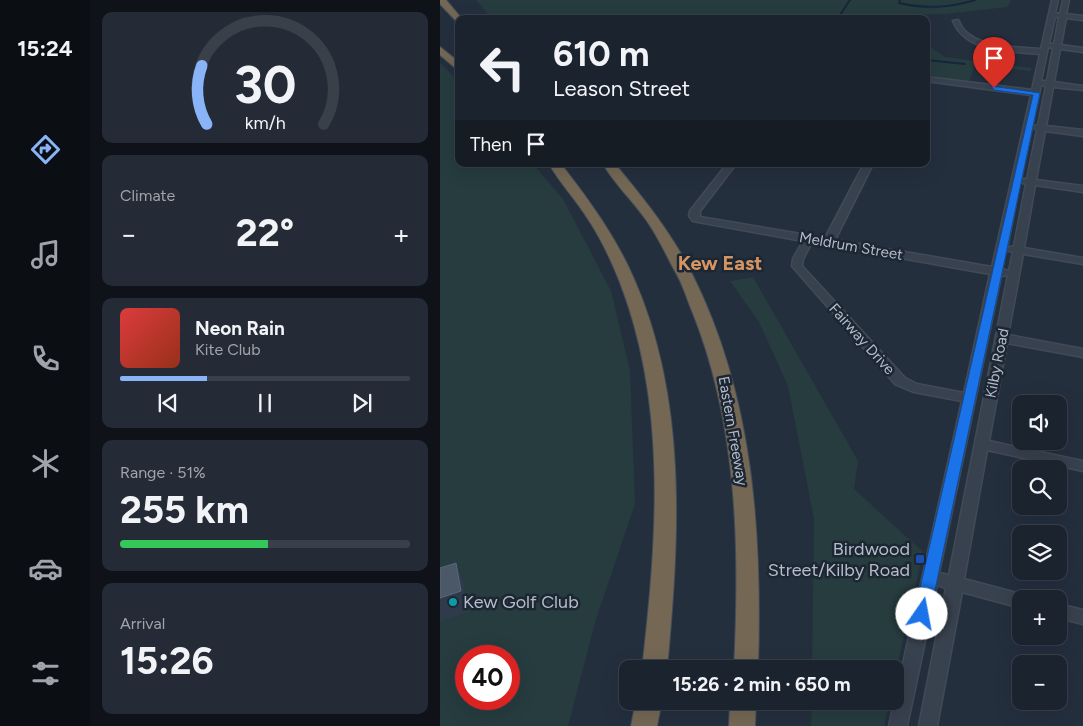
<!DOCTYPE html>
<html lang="en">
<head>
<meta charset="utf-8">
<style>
  body { margin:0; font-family:Figtree,sans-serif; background:#242b36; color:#f1f3f6; height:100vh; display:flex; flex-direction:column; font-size:19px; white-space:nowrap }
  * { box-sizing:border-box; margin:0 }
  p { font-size:16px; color:#a0a4aa }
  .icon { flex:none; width:28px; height:28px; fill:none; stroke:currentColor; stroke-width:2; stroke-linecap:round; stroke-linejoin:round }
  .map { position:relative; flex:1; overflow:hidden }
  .sheet { display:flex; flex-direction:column; gap:12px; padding:12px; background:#0f1319; width:350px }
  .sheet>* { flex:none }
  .hud { position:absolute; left:15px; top:15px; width:475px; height:152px; border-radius:10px; box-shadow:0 5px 20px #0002,0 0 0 1px #39404a; background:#1b232e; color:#f1f3f6; overflow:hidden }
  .fabs { position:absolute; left:572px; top:395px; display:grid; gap:10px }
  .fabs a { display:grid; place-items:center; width:55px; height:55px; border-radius:10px; background:#1b232e; box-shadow:0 5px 20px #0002,0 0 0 1px #39404a; font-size:25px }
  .speed { position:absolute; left:15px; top:645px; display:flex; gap:10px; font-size:25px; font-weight:700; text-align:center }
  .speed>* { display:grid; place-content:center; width:65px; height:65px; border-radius:50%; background:#1b232e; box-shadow:0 5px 20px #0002,0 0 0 1px #39404a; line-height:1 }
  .speed .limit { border:8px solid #d22; background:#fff; color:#111 }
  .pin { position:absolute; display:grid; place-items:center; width:42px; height:42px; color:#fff; margin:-51px -21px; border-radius:50% 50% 50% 0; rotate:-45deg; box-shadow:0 0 5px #0007 }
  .pin .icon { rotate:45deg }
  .me { position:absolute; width:55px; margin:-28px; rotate:12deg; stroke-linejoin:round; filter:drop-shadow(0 0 4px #0008) }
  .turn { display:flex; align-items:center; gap:18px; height:105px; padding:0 15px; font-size:22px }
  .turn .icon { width:65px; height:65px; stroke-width:2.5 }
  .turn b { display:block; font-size:35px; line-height:42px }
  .then { display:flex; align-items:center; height:48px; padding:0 15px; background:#0003; gap:10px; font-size:19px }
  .big { font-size:38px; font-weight:700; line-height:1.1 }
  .sheet .card { flex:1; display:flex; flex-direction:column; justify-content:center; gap:8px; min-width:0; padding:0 18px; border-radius:10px; background:#242b36 }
  .sheet .dial { align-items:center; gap:0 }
  .dial svg { height:130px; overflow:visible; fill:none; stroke:#39404a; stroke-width:7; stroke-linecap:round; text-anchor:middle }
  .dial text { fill:#f1f3f6; stroke:none }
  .song { display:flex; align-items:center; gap:15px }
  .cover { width:60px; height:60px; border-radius:8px; background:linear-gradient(135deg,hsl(0 70% 55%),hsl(10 70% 35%)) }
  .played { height:5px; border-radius:2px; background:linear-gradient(90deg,#8ab4f8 30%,#39404a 30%) }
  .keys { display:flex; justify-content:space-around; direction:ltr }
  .heat { display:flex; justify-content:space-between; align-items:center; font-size:28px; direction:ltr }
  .charge { height:8px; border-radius:4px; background:linear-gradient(90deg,#34c759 51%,#39404a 0) }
  .trip { position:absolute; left:179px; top:660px; width:285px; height:50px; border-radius:10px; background:#1b232e; box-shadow:0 5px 20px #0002,0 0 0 1px #39404a; font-weight:700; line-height:50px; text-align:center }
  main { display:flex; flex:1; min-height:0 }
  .tabs { display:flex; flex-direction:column; width:90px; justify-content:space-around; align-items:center; background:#0b0e12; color:#a0a4aa }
  .tabs .icon { width:35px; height:35px }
  .tabs .selected { color:#8ab4f8 }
  .tabs b { font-size:22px; color:#f1f3f6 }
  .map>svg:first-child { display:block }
  .green { fill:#263c3f; fill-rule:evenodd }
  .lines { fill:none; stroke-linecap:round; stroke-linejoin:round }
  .stream { stroke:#17263c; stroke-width:2 }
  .minor-casing { stroke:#414a57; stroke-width:3 }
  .highway-casing { stroke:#434c59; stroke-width:2 }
  .minor { fill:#38414e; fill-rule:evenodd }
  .highway { fill:#746855; fill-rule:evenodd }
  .shaded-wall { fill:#2f3b4b }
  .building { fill:#4b5868; stroke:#5c6777 }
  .route { fill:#1a73e8; stroke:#114b97 }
  .transit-dot { fill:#1a4fb4; stroke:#1d2633; stroke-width:2 }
  .culture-dot { fill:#0f9aa8; stroke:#1d2633; stroke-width:2 }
  .labels { text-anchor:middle; stroke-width:5; stroke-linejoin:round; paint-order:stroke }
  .street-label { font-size:15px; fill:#b4bcc9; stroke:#1d2633 }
  .near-poi-label { font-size:18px; fill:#b4bcc9; stroke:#1d2633; text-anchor:end }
  .district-label { font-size:20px; font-weight:bold; fill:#d59563; stroke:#1d2633 }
</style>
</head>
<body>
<main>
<nav class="tabs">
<b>15:24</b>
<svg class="icon selected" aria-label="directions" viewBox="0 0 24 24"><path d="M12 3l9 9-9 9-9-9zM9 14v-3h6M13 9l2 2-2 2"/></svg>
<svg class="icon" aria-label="music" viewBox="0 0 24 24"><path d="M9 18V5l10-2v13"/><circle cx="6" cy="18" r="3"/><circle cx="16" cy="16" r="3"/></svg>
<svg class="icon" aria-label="phone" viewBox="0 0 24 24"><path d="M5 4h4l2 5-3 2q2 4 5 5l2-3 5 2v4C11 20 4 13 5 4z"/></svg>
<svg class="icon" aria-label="climate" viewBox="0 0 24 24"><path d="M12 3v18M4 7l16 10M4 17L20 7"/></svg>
<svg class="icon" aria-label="car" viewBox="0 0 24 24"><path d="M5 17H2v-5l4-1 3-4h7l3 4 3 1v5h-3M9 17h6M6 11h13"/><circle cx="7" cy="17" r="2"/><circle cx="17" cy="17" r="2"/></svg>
<svg class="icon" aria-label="filters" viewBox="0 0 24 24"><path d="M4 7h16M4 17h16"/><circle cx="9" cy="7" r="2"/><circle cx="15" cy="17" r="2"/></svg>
</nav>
<section class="sheet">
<div class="card dial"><svg viewBox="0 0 100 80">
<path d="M14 69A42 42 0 1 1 86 69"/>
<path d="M14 69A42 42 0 0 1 11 33" stroke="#8ab4f8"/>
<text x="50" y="56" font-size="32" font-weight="700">30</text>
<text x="50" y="72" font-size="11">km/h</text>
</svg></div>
<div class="card"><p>Climate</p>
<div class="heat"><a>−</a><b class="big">22°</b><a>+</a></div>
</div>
<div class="card">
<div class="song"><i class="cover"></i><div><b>Neon Rain</b><p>Kite Club</p></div></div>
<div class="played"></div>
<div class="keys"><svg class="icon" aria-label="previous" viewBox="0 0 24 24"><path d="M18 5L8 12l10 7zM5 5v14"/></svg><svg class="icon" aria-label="pause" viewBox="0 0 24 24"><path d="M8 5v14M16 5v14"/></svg><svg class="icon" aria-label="next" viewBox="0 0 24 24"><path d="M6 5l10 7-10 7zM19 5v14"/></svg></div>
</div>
<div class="card"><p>Range · 51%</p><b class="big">255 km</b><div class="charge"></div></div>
<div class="card"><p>Arrival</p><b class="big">15:26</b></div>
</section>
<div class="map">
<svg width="643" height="726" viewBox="0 0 643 726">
  <rect width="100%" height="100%" fill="#242f3e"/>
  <path class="green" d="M36 0H571L567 7 505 14 465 15 467 19H52Z
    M486 44 505 57 591 68V71L535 65 529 82 486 76Z
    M0 63 19 82V164H93L123 199 171 291 190 371 195 504 156 619 128 726H0ZM26 656H69V699H26Z
    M313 277 418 461 414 489 483 552 455 676V669H372L374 519 348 386 319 322 290 281Z
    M372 701H449L444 726H371Z"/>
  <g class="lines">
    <path class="stream" d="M460 0 459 3C486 9 508 8 535 0
      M407 19 400 15 410 0
      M486 60 525 64
      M16 126H19"/>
    <defs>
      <path id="minor" d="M612 0H618L615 13 620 14 623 0H629L626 14 643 16V20L626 18 621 45 643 48V52L620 49 614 82 643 86V90L613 87 606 126 643 130V136L605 131 596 180 643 186V192L595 185 584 248 643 258V264L583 254 568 335 643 349V357L567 343 549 441 643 461V471L547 450 524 579 581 594 588 599H581V608L522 592 497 726H479L506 588 497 585 467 726H449L522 401 474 392 455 384 352 266 353 259 363 241 253 221 249 216 250 211 287 164H296L260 211V217L385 238 424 164H433L395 240 552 267 591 95 486 81V77L592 90 600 54C570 51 526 53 513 21L518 20C520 23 521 27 524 30 539 48 579 47 601 49ZM615 17H619L614 44H609ZM608 47 613 48 607 81H601ZM601 85 606 86 598 125 592 127 597 130 587 179H581ZM580 182 586 184 574 246 567 248ZM372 242 550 274 524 393 477 384 465 378 362 266 363 259ZM566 250 573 252 569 271 562 269ZM568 275 509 575 499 573 561 276Z
        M619 604 643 610V624L619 618Z"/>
      <path id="highway" d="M0 0H6L22 19H19V24L0 4Z
        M0 47 19 62V71L0 55Z
        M109 164H121C149 200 176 237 194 279 248 402 239 539 227 669H202C217 539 228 405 179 280 171 260 160 237 148 219 136 200 120 183 109 164Z
        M163 164H175C204 199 233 235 253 276 314 399 322 534 318 669H294C300 548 298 425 252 311 247 299 243 285 236 273 226 255 217 234 204 217 191 199 174 183 163 164Z
        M196 701H222L217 726H191Z
        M290 701H316L315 726H289Z"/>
    </defs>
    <use href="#minor" class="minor-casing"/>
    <use href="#highway" class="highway-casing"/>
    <use href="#minor" class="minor"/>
    <use href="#highway" class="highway"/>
  </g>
  <path class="shaded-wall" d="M16 563 24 584 29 612 0 622V598Z"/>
  <path class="building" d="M16 563 21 591 0 598V568Z"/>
  <path class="route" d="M551 86 600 93 490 614 487 619 482 621 477 619 474 614 593 95 554 90Z"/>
  <rect class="transit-dot" x="475" y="554" width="10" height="10" rx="2.5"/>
  <circle class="culture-dot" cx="13" cy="602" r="5"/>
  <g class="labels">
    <g class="street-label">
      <text transform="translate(411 246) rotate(10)" y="5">Meldrum Street</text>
      <text transform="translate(422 339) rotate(48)" y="5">Fairway Drive</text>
      <text transform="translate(557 363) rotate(-79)" y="5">Kilby Road</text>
      <text transform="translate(293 431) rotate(80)" y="5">Eastern Freeway</text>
    </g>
    <g class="near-poi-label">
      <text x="470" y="555">Birdwood<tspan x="470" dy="21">Street/Kilby Road</tspan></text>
      <text x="23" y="608" text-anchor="start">Kew Golf Club</text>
    </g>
    <g class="district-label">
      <text x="280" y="270">Kew East</text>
    </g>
  </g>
</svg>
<div class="fabs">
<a><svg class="icon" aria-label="sound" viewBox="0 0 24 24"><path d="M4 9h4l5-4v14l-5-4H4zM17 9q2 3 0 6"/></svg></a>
<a><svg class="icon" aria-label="search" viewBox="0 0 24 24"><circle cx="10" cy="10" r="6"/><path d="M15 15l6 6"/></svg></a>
<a><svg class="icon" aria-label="layers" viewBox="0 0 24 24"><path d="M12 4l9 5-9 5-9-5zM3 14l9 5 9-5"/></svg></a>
<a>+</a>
<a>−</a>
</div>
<div class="speed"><div class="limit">40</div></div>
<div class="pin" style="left:554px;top:88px;background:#d93025"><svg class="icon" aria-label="arrive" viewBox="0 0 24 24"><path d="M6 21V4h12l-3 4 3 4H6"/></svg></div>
<svg class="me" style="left:482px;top:614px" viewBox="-20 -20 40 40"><circle r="19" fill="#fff"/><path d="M0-13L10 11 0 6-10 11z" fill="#1a73e8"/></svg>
<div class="trip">15:26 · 2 min · 650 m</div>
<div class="hud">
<div class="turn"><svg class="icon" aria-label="left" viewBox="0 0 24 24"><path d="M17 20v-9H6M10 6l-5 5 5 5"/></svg><div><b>610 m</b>Leason Street</div></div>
<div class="then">Then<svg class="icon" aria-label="arrive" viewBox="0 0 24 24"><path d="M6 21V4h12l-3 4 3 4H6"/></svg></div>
</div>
</div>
</main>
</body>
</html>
